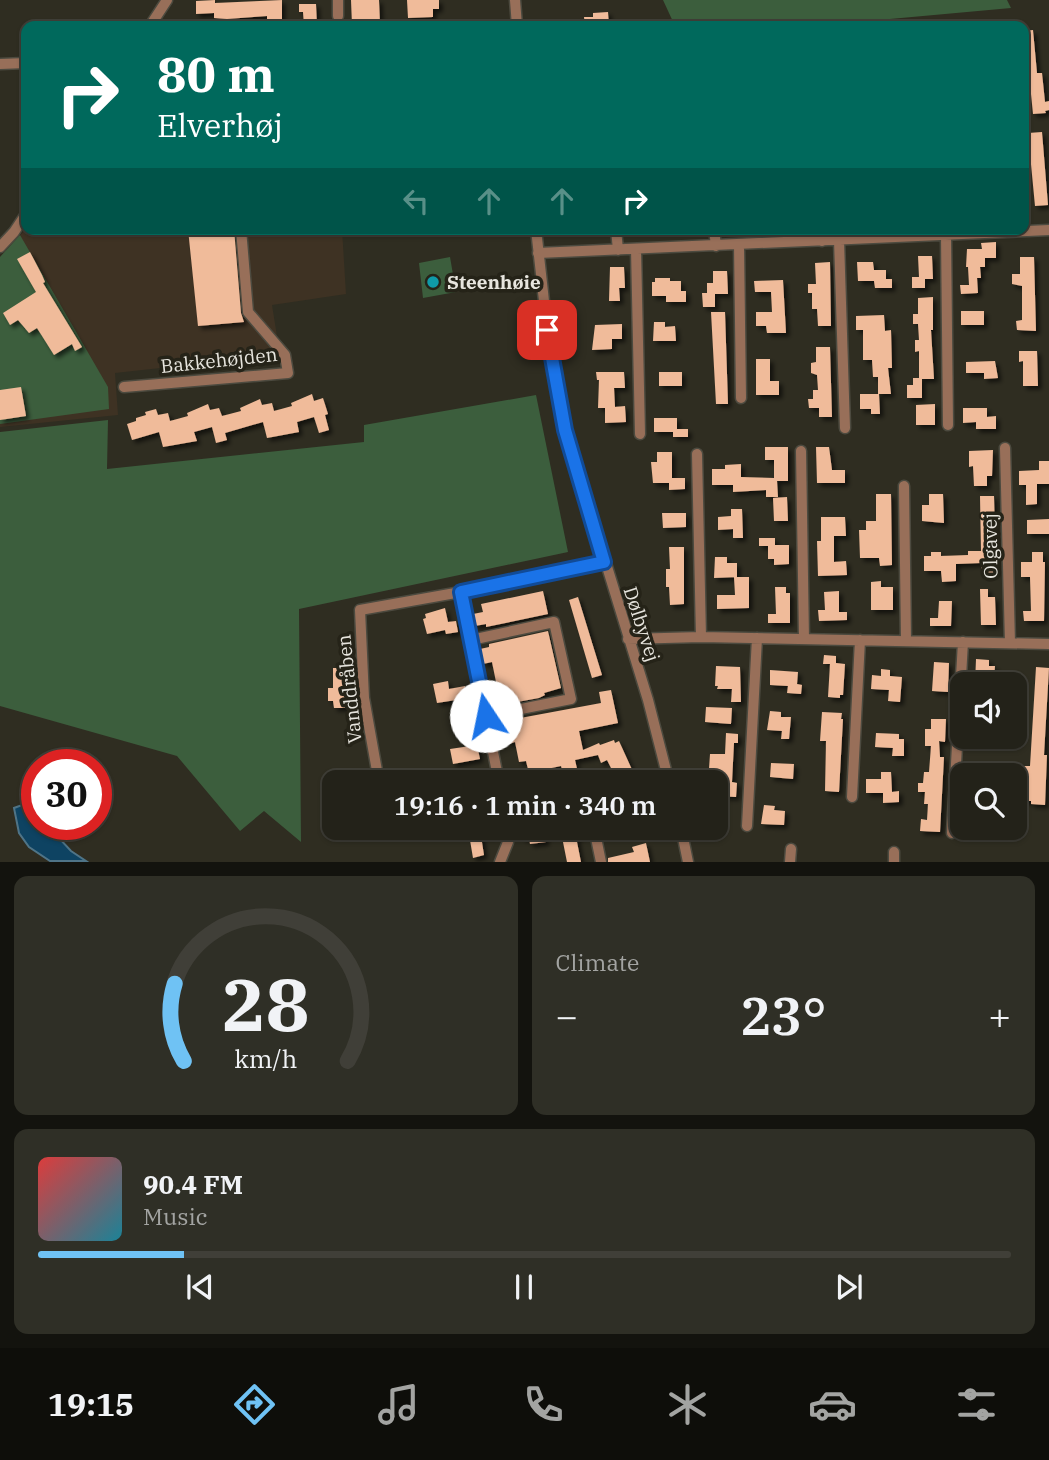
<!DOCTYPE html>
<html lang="en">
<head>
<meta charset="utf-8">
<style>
  body { margin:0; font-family:"IBM Plex Serif",serif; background:#2f2f26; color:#f1f3f6; height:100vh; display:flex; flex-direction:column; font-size:26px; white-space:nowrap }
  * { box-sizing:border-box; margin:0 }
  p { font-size:23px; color:#a3a4a2 }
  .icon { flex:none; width:38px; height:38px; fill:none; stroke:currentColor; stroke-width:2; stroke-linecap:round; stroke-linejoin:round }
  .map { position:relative; height:862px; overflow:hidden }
  .panel { display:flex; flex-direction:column; gap:14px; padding:14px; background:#13130e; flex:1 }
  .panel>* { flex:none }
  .hud { position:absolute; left:21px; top:21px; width:1008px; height:214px; border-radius:14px; box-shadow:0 2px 5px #0004,0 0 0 2px #403f38; background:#00695c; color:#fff; overflow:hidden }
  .buttons { position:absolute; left:950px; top:672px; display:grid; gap:14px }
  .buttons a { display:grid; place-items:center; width:77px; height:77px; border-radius:14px; background:#232219; box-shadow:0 2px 5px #0004,0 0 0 2px #403f38; font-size:35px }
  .speed { position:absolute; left:21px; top:749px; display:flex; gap:14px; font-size:35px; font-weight:700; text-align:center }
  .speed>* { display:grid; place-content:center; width:91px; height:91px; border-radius:50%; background:#232219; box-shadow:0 2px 5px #0004,0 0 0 2px #403f38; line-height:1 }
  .speed .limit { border:10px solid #d22; background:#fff; color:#111 }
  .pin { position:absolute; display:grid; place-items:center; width:60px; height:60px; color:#fff; margin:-30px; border-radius:14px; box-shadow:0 4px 10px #0006 }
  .me { position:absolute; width:77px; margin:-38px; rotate:349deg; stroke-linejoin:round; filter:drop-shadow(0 0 5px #0008) }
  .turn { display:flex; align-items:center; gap:24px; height:147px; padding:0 21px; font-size:32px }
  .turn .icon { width:91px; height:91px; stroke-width:2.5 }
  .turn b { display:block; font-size:49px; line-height:60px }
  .lanes { display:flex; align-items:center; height:66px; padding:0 21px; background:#0003; justify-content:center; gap:35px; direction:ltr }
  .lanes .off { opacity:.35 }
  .big { font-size:52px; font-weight:600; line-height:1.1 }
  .panel .tile { flex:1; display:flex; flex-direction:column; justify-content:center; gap:10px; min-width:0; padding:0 24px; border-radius:14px; background:#2f2f26 }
  .panel .dial { align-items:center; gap:0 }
  .dial svg { height:182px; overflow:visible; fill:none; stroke:#403f38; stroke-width:7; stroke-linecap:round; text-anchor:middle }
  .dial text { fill:#f1f3f6; stroke:none }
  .song { display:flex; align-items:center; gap:21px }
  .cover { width:84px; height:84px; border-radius:10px; background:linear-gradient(135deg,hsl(0 70% 55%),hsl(190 70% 35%)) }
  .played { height:7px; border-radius:4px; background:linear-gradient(90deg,#6fc2f4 15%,#403f38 15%) }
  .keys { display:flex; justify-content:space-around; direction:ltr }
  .heat { display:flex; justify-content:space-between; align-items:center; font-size:38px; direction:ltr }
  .panel .tiles { flex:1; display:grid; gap:14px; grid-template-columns:1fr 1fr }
  .tile:last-child { grid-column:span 2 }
  .trip { position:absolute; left:322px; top:770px; width:406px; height:70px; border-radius:14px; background:#232219; box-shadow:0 2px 5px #0004,0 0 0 2px #403f38; font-weight:600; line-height:70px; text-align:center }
  .tab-bar { display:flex; height:112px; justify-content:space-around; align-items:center; background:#0e0e0a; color:#a3a4a2 }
  .tab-bar .icon { width:49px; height:49px }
  .tab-bar .on { color:#6fc2f4 }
  .tab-bar b { font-size:32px; color:#f1f3f6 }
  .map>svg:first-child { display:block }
  .industrial { fill:#3e3223 }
  .green { fill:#3c5e3d }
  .water { fill:#0e4362; stroke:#4f7487; stroke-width:2 }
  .building { fill:#f0bb9a; filter:url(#shadow) }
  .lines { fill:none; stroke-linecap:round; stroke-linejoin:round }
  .minor-casing { stroke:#4c4a3f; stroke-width:13 }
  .minor { stroke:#986f59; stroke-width:10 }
  .route-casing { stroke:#114b97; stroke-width:18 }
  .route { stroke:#1a73e8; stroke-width:12 }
  .culture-dot { fill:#0f9aa8; stroke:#252318; stroke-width:2.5 }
  .labels { text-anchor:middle; stroke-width:7; stroke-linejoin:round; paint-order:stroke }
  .poi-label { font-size:19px; font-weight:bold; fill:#e7e5de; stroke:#252318; text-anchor:start }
  .street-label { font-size:19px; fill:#e7e5de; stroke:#252318 }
</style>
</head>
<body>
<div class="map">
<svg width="1049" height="862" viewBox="0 0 1049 862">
  <defs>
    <filter id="shadow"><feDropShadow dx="3.5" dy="3.5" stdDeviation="2" flood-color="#0009"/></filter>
  </defs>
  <rect width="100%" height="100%" fill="#2f2d21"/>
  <path class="industrial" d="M26 229H342L346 294 272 305 280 355 115 373 118 415 0 427V257Z"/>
  <path class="green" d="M663 0H1007L1011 8 813 26H675Z
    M20 235 108 387 109 409 0 424V257Z
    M450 257 456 292 423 298 419 263Z
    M536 395 568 552 299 609 301 842 264 811 240 831 177 756 0 706V432L108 420 107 469 364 442V425Z"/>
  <path class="water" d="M22 805 30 808 37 815V824H46L71 851 86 861H50L29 847 19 833 14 808Z"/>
  <path class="building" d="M215 0V3L282 0V21L267 22V16L227 19 214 18V13L196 14V1Z
    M351 0H379L380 24 352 25Z
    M407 0H439V9H433V17L408 18Z
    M299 4H316L317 26H304L303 12H299Z
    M608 12 609 26H585L584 17H593V13Z
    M1033 30 1037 73H1042L1045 102 1049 101V110L1045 111 1046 113 1033 114 1029 74H1025L1024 31Z
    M1042 132 1048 205 1035 206 1028 133Z
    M188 229H234L241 313 244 322 198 326Z
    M996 242V258H985V267H980L981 278H977L978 293 961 294 960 285H969L968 267H966L967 249H982L981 243Z
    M30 252 42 275 45 282 43 283 82 347 75 351 72 344 54 355 37 328 29 333 18 320 10 325 3 313 36 292 17 259Z
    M918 256H932L933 279H925V288H912V277H919Z
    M1020 257H1034L1036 331 1017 330 1016 321 1022 320V286L1012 284V274H1020Z
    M830 262 831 326H818L817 309H812V293H808V284H816L815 263Z
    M857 262H873L874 270H886V279H892V288H875L874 281H858Z
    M610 267H624L625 288H619L620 301H609Z
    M713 271H727L728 294H715V307H703L702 293H707V283H713Z
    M655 278H670V281H681V291H686V302H666V296H652V282H655Z
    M783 280 786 333H767L766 326H756V312H772L771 292H755L754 281Z
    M933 297V330H931L934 379H922V398H907V385H913V378H919V351L915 352V340H919L918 324H913V314H918V298Z
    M961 311H984V325H961Z
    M711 312H725L728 404H716Z
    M884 315 885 331 891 330 892 368H888L891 394H879L880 414H871V409H860V394H878V377H873L872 360H863V330H856V316Z
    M654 322H665V327L675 326 676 341H653Z
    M622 324V339H612V349L592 350 595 325Z
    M816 347H830L832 417H819V408H809L808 399H813V390H818L817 375 811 373V363L816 362Z
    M1019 351H1037L1038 386H1023V361L1019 362Z
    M756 359H770V381H779V395H756Z
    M995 361 998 378 984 379V373H966V362Z
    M596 372H624L625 388H614L615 407 625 406 626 422 605 423V408H598L599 380H597Z
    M659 372H682V386H659Z
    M21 387 26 416 0 420V390Z
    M312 394 314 401 323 398 328 414 325 415 329 430 319 433 314 417 297 422 299 432 267 438 263 422 225 433 227 440 216 443 212 427 194 432 197 441 163 447 159 432 132 440 127 424 136 421V418L146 415 145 412 156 409 158 415 168 413 170 421 188 416 187 413 208 404 210 410 219 408 222 416 241 411 240 408 260 399 262 405 272 403 274 411 292 406 291 403Z
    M935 404V425H916V405Z
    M963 408H987V417L996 416V429H976V422L963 423Z
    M654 418H677V429H688V437H673V432H654Z
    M765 447H788V481H777L778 497H766V490L733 492V485H712V469H725V465L741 464V477L774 478V460H765Z
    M816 447H829L832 470H845V483H817Z
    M993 450 992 476H987V486H974L973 466 969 467V451Z
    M657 452H672V478H685V489L669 490V483H653L651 462H657Z
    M1039 461H1049V484H1037V504L1026 505V485H1019V471L1039 470Z
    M876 494H891L892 565 880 566 879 558H860L859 530H866V521H876Z
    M929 494H943L944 523 922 521V505H929Z
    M980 496H994L996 573 981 574V563L956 564V581L942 582 941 571H924V556H931V552H941V556L968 555V551H981Z
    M787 497 788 521H774L773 498Z
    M731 509H742L743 538H733V529L718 530V517L731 516Z
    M662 513H686V527L663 528Z
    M821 517H845L846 536H834V562L846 561 847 575 818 576 817 541H821Z
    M1049 519V534H1027V520Z
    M759 538H775V545H789V564L774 565V559H768V546H759Z
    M669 547H684V604L670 605 669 587H666V569H670Z
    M1032 552H1043V562H1045L1044 621H1024L1023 611H1031L1030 577H1021V562H1032Z
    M715 557H727V563H737V577L714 578Z
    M734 577H749V608L717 609V595H735Z
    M881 581V587H893V610H871V582Z
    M775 587H786V593H790V623H768V614H776Z
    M980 589H988V597H995L996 625H981Z
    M543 591 548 614 486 627V624L475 626 473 614 483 612 481 604Z
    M839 591V612H847V620L819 621 818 610H825L824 592Z
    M578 597 602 675 592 678 569 600Z
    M939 601H952L951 626H930V618H938Z
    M445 608 448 622 456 621 458 632 446 634 445 630 427 634 423 619 426 618 425 614Z
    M548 631 561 688 544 693 545 695 539 698 501 705 500 703 491 705 488 688 497 687 492 662 483 664 480 649 489 647V644Z
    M824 655 836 656V663L845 664 843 695H840V698L828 697 830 664H823Z
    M976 659 989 660V666H995L994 680H988V684H975Z
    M934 662 949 663 948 692 932 691Z
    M716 666 740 667 741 702H731L732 689H717L718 686H715Z
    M1036 667 1049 668 1044 755H1047L1045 805 1031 804V801H1021L1023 766H1030Z
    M333 668H348V708H334L333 701H328V688H333Z
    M881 669 890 670V676L902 677 900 702 888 701 889 690 871 689 872 675 881 676Z
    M770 670 798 672 797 684 802 685 801 694 787 693 788 686 770 685Z
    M448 681 449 689 465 686 468 705 457 707 456 700 437 703 433 684Z
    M611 690 618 723 579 731 583 750 599 743 600 745 614 740 615 743 619 741 634 774 628 777 629 780 618 782 607 760 601 763 598 755 575 760 578 773 564 776 561 766 542 770 544 782H531L526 761 519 762 515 742 509 744 508 737 498 739 495 725 505 723 504 721 601 703 599 692Z
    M706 707 732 708 731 724 705 722Z
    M770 711 781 712V717H791L789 739H781L782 731 767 730Z
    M822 712 842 713 841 719H843L839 792 825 791 826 741H820Z
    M931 719H946L945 742 939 741 940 757H944L940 832 920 831 921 819 927 820 928 804H924L925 792H918V783H923L924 772H929L931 746H925V729H931Z
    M726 733 738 734V743H734L732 782 737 783 736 797 716 796 715 770 709 769 710 754H725Z
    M876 733 899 734V739H904V756H892L893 748 875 747Z
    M477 745 480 759 453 764 450 749Z
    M771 763 794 764 793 779 770 777Z
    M881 772H891L892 792 899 791V802L883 803V793H866V779H881Z
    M764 805 775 806 774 810 785 811 784 825 761 824Z
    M476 828H501V833L481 836 484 855 473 858 469 834 477 833Z
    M522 828H544L546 842 530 844 529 838 523 839Z
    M564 828H580L581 836 576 837 581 862H567L562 837 566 836Z
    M646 843 650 862H608V858L634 852 632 847Z"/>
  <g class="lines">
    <defs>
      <path id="minor" d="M338 0V16
        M515 0 517 26
        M150 26 167 0
        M0 64 26 63
        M536 229 550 355 565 430 648 700 669 782
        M616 229 618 250
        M714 229 716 246
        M821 229 822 241
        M946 235 948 425
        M839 240 845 428
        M739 245 741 398
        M0 247 14 232 26 214
        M636 249 640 434
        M538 253 1049 230
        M124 387 288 373 285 355 248 312 241 229
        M1005 448 1010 643
        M801 451 804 639
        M697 454 701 637
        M904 486 906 641
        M461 592 499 782
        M628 639 701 637 1049 644
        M471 640 554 622 571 699 486 716
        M379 782 364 698 360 610 461 592 604 562
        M852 797 860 640
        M747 826 757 638
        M594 828 601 862
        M681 828 688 862
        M952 833 963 642
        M500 862 508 842V828
        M790 862 791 849
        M894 862V852"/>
    </defs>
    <use href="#minor" class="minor-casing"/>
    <use href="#minor" class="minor"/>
  </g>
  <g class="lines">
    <defs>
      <path id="route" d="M486 716 461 592 604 562 565 430 547 330"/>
    </defs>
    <use href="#route" class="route-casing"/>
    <use href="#route" class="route"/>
  </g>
  <circle class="culture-dot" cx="433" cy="282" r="7"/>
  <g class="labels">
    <g class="poi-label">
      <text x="447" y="289">Steenhøie</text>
    </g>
    <g class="street-label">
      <text transform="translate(219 360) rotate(-6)" y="7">Bakkehøjden</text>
      <text transform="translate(990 546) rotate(-91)" y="7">Olgavej</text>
      <text transform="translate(642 624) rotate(72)" y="7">Dølbyvej</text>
      <text transform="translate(349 689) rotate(-96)" y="7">Vanddråben</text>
    </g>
  </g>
</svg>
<div class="buttons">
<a><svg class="icon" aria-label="sound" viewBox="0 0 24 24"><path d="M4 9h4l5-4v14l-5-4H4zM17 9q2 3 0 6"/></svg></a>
<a><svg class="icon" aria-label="search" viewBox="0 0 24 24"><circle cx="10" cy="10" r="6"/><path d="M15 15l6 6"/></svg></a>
</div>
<div class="speed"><div class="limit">30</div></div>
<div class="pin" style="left:547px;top:330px;background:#d93025"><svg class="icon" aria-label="arrive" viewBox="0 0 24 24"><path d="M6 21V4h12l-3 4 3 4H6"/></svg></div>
<svg class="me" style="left:486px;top:716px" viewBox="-20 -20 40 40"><circle r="19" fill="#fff"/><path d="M0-13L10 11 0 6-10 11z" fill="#1a73e8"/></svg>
<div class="trip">19:16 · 1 min · 340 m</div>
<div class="hud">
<div class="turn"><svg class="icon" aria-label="right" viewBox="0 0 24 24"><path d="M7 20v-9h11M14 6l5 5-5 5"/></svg><div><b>80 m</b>Elverhøj</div></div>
<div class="lanes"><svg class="icon off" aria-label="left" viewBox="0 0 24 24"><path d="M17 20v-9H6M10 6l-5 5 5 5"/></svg><svg class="icon off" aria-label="ahead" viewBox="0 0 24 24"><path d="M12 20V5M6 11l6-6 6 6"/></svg><svg class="icon off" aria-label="ahead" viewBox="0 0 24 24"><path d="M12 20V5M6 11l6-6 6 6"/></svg><svg class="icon" aria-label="right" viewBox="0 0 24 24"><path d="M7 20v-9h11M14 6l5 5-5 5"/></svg></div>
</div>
</div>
<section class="panel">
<div class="tiles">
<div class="tile dial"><svg viewBox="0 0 100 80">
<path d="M14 69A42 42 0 1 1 86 69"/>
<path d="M14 69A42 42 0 0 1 10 35" stroke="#6fc2f4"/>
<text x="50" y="56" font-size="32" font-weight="700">28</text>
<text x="50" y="72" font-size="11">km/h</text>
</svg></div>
<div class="tile"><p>Climate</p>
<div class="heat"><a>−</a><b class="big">23°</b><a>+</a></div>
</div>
<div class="tile">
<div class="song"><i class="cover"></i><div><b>90.4 FM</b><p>Music</p></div></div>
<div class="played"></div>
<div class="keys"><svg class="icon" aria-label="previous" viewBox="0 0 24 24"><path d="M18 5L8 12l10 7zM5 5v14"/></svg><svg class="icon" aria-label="pause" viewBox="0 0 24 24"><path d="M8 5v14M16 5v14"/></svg><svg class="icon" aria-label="next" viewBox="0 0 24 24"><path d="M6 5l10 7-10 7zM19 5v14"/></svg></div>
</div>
</div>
</section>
<nav class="tab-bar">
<b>19:15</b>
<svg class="icon on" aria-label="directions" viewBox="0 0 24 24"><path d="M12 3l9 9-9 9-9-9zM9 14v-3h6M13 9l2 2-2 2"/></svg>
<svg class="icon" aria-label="music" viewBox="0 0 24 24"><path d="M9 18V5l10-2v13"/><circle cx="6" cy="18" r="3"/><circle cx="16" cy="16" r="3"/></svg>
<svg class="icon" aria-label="phone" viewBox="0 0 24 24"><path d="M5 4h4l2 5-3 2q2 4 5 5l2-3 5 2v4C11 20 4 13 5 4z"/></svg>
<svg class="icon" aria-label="climate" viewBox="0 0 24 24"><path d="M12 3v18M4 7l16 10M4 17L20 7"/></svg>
<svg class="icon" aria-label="car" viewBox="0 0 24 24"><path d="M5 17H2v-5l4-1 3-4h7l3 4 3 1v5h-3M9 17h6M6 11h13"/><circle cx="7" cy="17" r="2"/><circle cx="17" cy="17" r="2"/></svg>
<svg class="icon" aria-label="filters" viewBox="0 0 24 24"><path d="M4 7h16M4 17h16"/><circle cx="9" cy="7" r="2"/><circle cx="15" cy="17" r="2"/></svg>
</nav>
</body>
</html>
